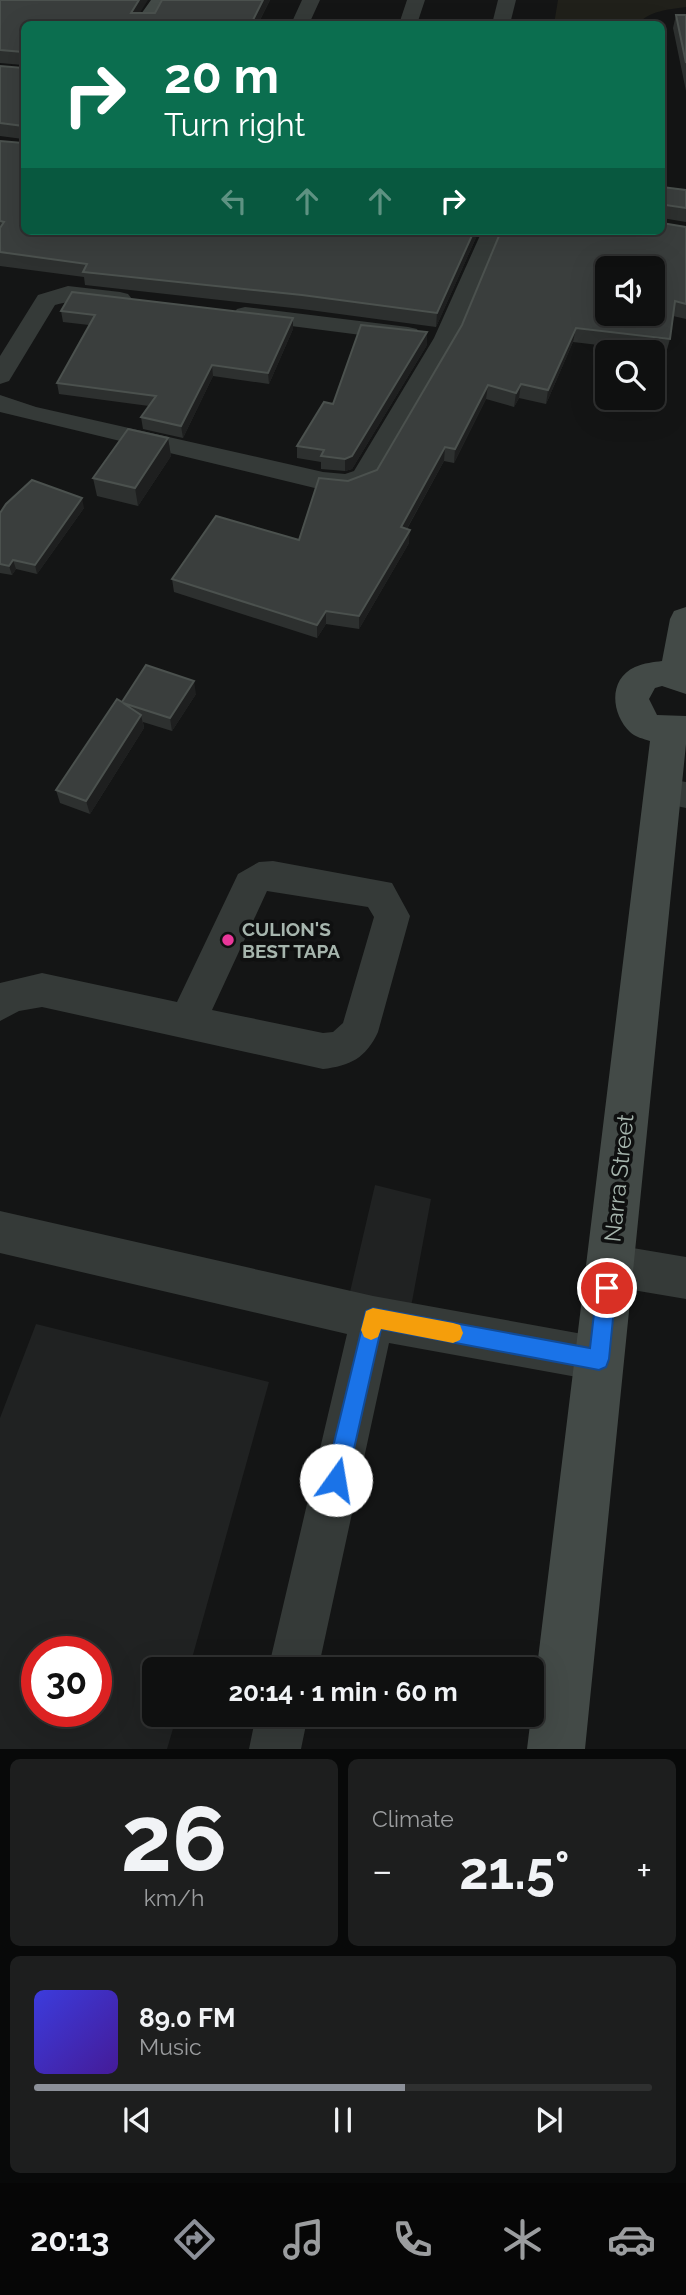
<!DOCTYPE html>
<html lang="en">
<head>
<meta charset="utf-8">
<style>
  body { margin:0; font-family:Raleway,sans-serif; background:#1d1e1e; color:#f1f3f6; height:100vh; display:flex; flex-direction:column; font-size:26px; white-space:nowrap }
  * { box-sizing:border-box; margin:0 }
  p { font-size:23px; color:#9b9d9f }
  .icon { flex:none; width:38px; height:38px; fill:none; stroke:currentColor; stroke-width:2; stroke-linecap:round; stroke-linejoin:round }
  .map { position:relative; height:1749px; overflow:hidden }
  .sheet { display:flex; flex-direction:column; gap:10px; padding:10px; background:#080909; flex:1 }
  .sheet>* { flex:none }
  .hud { position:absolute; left:21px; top:21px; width:644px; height:214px; border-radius:10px; box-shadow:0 7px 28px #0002,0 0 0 2px #2f3030; background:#0b6e4f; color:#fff; overflow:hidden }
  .fabs { position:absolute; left:595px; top:256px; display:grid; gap:14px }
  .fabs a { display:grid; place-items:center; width:70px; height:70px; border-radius:10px; background:#0f1010; box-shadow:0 7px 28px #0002,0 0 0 2px #2f3030; font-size:35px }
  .speed { position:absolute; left:21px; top:1636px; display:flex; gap:14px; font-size:35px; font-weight:700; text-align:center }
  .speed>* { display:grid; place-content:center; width:91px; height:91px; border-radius:50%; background:#0f1010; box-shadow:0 7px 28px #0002,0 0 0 2px #2f3030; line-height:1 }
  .speed .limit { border:10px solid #d22; background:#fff; color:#111 }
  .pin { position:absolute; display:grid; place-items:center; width:60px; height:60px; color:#fff; margin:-30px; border:4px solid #fff; border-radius:50%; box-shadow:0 2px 7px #0007 }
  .me { position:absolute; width:77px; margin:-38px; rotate:13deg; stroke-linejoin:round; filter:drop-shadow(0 0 5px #0008) }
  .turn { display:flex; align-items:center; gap:24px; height:147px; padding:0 28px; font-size:32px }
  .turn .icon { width:91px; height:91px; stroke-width:2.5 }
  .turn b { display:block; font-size:49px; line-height:60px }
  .lanes { display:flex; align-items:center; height:66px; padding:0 28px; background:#0003; justify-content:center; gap:35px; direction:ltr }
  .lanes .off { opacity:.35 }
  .big { font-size:52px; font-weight:700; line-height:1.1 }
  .sheet .widget { flex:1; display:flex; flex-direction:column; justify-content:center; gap:10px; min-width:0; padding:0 24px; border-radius:10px; background:#1d1e1e }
  .sheet .dial { align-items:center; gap:0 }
  .dial b { font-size:91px; line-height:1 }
  .song { display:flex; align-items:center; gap:21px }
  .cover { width:84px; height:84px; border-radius:10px; background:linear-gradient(135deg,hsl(240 70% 55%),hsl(260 70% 35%)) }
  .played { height:7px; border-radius:4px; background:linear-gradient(90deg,#8c9099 60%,#2f3030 60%) }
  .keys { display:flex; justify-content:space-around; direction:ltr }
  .heat { display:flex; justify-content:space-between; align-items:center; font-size:38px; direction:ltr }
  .sheet .tiles { flex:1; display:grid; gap:10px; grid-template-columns:1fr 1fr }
  .widget:last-child { grid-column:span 2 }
  .trip { position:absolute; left:142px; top:1657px; width:402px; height:70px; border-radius:10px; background:#0f1010; box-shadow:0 7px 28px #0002,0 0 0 2px #2f3030; font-weight:700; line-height:70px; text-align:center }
  .menu { display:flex; height:112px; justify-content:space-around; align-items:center; background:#060606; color:#9b9d9f }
  .menu .icon { width:49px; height:49px }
  .menu .active { color:#8c9099 }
  .menu b { font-size:32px; color:#f1f3f6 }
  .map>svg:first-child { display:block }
  .built { fill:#202222; fill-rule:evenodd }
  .green { fill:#20201a }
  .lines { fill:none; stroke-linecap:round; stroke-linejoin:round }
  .street { fill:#353a38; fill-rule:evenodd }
  .secondary { fill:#434a47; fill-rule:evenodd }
  .wall { fill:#2d302f }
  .shaded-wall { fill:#1e1f1f }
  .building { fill:#3a3e3d; stroke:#4b514e; stroke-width:2; fill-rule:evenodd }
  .route { fill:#1a73e8; stroke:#114b97; stroke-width:2 }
  .slow { fill:#f59e0b }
  .poi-dot { fill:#ea379a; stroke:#0f1010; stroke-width:2.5 }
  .labels { text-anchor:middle; stroke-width:7; stroke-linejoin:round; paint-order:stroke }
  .poi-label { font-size:19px; font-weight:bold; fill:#a6b5ad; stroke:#0f1010; text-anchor:start }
  .near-street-label { font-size:23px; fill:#a6b5ad; stroke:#0f1010 }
</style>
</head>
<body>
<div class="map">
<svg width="686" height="1749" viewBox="0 0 686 1749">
  <rect width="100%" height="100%" fill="#141515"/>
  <path class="built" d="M375 1185 431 1199 411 1307 350 1292Z
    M36 1324 269 1382 189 1669 154 1670V1715H177L167 1749H0V1418ZM37 1652H96V1712H37Z"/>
  <path class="green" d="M558 0H686V7C671 9 647 11 639 24H554Z"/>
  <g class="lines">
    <path class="street" d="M302 0H320L309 24H291Z
      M407 0H425L417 24H399Z
      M498 0H516L510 24H492Z
      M482 231H504L458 338 374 483 347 492 323 490 0 412V395L36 407 323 472 345 474 354 471 434 338Z
      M68 286 120 292 128 294 132 299 128 304C104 310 80 297 55 305L9 381 0 384V356L38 295Z
      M245 307 408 327 417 329 420 334 417 339 408 341 237 319 233 314 237 309Z
      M661 778 686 782V808L649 800 644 791 649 782Z
      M273 861 392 883 410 916 378 1032C366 1058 350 1066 323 1069L42 1007 19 1011 0 1021V983L42 973 177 1002 238 874 259 862ZM267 891 368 907 374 917 343 1023 333 1032 323 1033 212 1010Z
      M0 1211 373 1296 599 1337 615 1343 621 1359 615 1375 599 1381 389 1343 318 1670H268L347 1334 0 1253Z
      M609 1244 686 1257V1299L609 1286 594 1280 588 1265 594 1250Z
      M256 1715H308L301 1749H249Z"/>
    <path class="secondary" d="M151 0H171L154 24H134Z
      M686 607V694L662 686 655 688 649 699 657 715 686 716V744L585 1749H527L650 741C644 739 635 737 630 732 611 714 608 679 635 667 644 663 654 662 662 661L670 619 674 611Z"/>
  </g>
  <path class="wall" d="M0 0 140 13H155L162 0H270L258 24H24V231H479L436 327 302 309 85 285 84 277 0 266V141L23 143V139L0 136V66L23 68V65L0 63Z
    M676 15H686V91L673 28Z
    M662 187 686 190V222L662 218V221Z
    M686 227V319L673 316 670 339 666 353 573 342 546 404 519 398 514 407 486 399 454 463 444 461 407 529 409 543 359 629 326 624 317 638 174 592 172 579 299 540 348 481 377 470 462 325 594 235V231H662Z
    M61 311 293 318V329L269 384 213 376 183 438 143 429 141 417 149 406 59 394 57 383 89 325 63 322Z
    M427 345 352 469 345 471 321 469V462L297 458V446L333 404Z
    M168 438 171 456 138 506 97 496 93 478Z
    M84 508 37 574 16 569 12 575 0 573V513Z
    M196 694 172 731 143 722 144 728 90 814 60 803 56 790 122 702Z"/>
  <path class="shaded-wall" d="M139 0H148L133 24 131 13Z
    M263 0H270L258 24H251Z
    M474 231H479L436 327 437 313Z
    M293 318V329L269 384 268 373Z
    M576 328 573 342 546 404 548 390Z
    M427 332V345L352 469 345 471V459Z
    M212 365 213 376 183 438 181 426Z
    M521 384 519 398 514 407 516 393Z
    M488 385 486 399 454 463 455 449Z
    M168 438 171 456 138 506 135 488Z
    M445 447 444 461 400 541 401 527Z
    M82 498 84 508 37 574 35 565Z
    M410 530 409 543 359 629V616Z
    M13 560 16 569 12 575 9 566Z
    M326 611V624L317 638V625Z
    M194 681 196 694 172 731 170 718Z
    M141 715 144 728 90 814 86 801Z"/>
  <path class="building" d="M0 0H139L131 13H155L162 0H263L251 24H24V231H474L437 313 302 295 83 272 87 264 0 252V228L4 222 0 221V141L23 143V126L0 123V66L23 68V52L0 50Z
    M676 15H686V63Z
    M662 187 686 190V208L666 205 662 215Z
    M662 223 686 227V304L675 301 670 339 576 328 548 390 521 384 516 393 488 385 455 449 445 447 401 527 410 530 359 616 326 611 317 625 172 579 216 516 299 540 319 478 348 481 377 470 462 325 501 231H562L595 235V231H662ZM607 268H653V313H607Z
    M72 292 293 318 268 373 212 365 181 426 141 417 156 396 57 383 95 315 61 311Z
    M361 325 427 332 352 456 345 459 321 456 324 450 297 446 324 402 333 404Z
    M128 429 168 438 135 488 93 478Z
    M32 480 82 498 35 565 13 560 9 566 0 564V513L6 504Z
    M146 665 194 681 170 718 123 703 141 715 86 801 56 790 117 699 122 702Z"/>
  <path class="route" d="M607 1279 613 1281 616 1288 609 1359 606 1367 599 1370 381 1329 347 1480 344 1488 336 1491 329 1488 325 1480 366 1311 373 1308 590 1348 597 1288 600 1281Z"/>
  <path class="slow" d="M373 1308 453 1323 460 1325 463 1333 460 1340 453 1343 381 1329 378 1337 371 1340 364 1337 361 1330 366 1311Z"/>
  <circle class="poi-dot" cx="228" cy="940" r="7"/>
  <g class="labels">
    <g class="poi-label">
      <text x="242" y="936">CULION'S<tspan x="242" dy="22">BEST TAPA</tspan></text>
    </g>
    <g class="near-street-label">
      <text transform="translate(619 1178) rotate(-84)" y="8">Narra Street</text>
    </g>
  </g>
</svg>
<div class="fabs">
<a><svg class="icon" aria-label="sound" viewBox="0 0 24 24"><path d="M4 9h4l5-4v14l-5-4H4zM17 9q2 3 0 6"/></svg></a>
<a><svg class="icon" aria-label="search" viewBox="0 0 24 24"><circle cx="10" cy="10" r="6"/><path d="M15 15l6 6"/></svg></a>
</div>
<div class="speed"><div class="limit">30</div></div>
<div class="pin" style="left:607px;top:1288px;background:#d93025"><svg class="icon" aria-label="arrive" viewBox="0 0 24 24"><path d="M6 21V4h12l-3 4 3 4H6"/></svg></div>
<svg class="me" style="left:336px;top:1480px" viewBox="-20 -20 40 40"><circle r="19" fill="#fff"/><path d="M0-13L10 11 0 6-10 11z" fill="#1a73e8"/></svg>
<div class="trip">20:14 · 1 min · 60 m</div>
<div class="hud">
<div class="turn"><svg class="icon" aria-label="right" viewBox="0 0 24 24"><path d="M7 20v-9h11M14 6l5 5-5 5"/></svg><div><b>20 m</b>Turn right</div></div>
<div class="lanes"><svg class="icon off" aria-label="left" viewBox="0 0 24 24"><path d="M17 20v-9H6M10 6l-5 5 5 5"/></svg><svg class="icon off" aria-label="ahead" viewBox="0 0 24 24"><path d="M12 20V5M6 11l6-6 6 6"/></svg><svg class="icon off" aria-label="ahead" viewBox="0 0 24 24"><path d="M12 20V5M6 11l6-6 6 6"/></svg><svg class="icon" aria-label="right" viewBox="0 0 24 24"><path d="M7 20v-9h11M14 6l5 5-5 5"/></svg></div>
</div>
</div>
<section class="sheet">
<div class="tiles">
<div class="widget dial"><b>26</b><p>km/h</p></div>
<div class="widget"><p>Climate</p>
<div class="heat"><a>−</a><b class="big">21.5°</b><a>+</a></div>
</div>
<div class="widget">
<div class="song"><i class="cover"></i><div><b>89.0 FM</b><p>Music</p></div></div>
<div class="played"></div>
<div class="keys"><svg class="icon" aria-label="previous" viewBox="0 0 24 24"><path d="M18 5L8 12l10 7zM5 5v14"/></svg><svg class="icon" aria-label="pause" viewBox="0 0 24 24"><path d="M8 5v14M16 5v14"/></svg><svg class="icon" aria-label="next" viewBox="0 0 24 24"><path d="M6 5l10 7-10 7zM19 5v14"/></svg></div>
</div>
</div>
</section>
<nav class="menu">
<b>20:13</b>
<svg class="icon active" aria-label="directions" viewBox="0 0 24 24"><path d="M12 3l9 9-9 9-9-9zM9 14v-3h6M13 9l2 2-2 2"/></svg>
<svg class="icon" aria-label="music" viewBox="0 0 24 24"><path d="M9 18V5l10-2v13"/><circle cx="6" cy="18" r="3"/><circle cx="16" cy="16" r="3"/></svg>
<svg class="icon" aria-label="phone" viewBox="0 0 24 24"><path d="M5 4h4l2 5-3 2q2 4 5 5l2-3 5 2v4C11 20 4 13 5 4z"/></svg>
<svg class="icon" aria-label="climate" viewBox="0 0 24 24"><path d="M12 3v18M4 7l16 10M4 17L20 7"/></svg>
<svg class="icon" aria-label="car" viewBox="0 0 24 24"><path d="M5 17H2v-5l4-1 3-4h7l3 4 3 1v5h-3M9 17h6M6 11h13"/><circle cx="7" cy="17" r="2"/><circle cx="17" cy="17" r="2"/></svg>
</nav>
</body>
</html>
